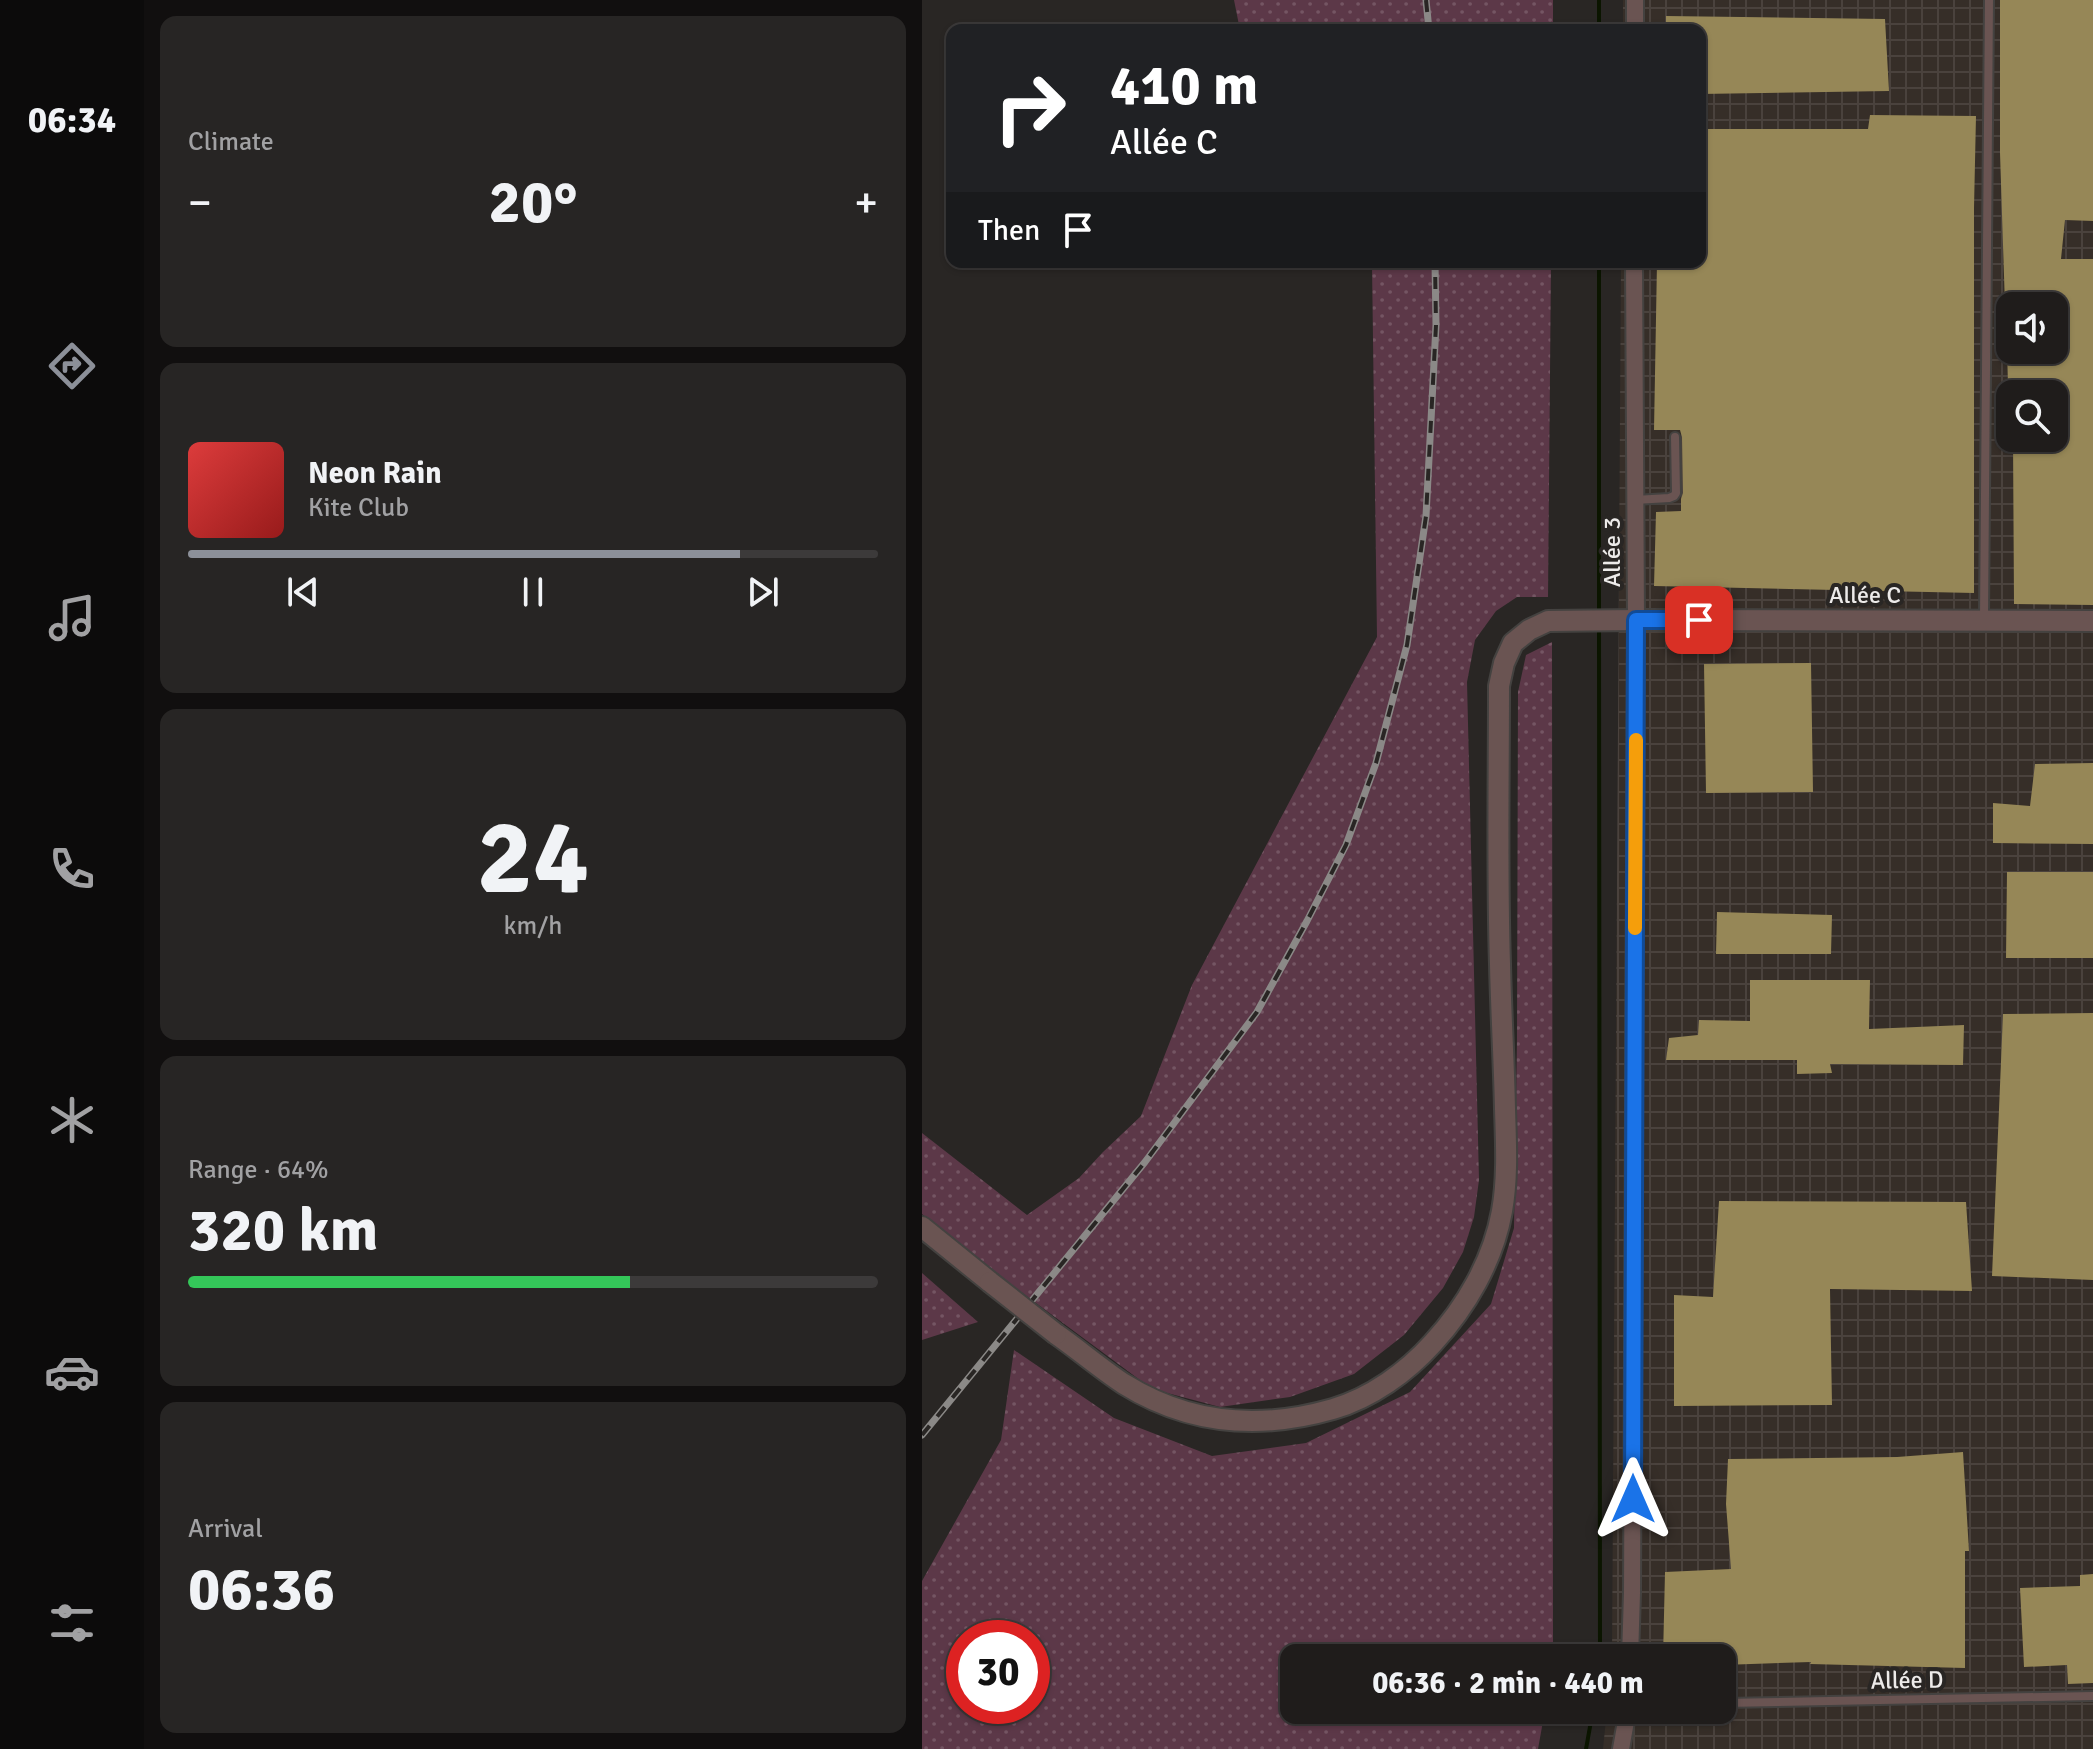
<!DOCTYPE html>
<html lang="en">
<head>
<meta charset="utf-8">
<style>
  body { margin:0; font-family:Signika,sans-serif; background:#272524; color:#f1f3f6; height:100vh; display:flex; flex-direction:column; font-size:30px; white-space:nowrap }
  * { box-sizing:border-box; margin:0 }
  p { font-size:26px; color:#a1a1a3 }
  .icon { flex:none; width:44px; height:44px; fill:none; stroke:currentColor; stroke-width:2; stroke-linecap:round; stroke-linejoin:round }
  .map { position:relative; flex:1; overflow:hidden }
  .panel { display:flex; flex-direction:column; gap:16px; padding:16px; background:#110f0f; width:778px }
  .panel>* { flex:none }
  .hud { position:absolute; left:24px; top:24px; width:760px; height:244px; border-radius:16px; box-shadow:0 2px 6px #0004,0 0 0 2px #3c3a3a; background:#202124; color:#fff; overflow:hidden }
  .tools { position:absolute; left:1074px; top:292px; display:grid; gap:16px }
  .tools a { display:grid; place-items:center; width:72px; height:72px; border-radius:16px; background:#1f1c1b; box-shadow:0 2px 6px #0004,0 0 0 2px #3c3a3a; font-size:40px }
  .speed { position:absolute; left:24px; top:1620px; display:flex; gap:16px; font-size:40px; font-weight:700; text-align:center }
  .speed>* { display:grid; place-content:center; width:104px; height:104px; border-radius:50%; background:#1f1c1b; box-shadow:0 2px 6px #0004,0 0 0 2px #3c3a3a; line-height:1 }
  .speed .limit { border:12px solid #d22; background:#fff; color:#111 }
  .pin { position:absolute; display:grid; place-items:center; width:68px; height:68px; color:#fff; margin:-34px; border-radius:16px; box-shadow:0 4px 12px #0006 }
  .me { position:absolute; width:88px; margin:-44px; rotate:0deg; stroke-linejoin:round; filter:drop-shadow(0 0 6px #0008) }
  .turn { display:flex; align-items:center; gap:28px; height:168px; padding:0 32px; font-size:36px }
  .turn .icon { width:104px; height:104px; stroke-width:2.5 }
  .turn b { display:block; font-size:56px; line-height:68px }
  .then { display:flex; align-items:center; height:76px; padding:0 32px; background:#0003; gap:16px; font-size:30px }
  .big { font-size:60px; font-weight:700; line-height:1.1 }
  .panel .tile { flex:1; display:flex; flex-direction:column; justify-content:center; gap:12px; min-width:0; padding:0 28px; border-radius:16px; background:#272524 }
  .panel .dial { align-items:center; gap:0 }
  .dial b { font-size:104px; line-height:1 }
  .song { display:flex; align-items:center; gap:24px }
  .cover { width:96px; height:96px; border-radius:12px; background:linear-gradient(135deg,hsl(0 70% 55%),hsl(0 70% 35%)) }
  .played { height:8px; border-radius:4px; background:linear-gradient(90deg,#8c9099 80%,#3c3a3a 80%) }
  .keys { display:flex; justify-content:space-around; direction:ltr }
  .heat { display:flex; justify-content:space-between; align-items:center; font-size:44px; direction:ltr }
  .charge { height:12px; border-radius:6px; background:linear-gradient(90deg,#34c759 64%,#3c3a3a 0) }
  .trip { position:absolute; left:358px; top:1644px; width:456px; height:80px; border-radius:16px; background:#1f1c1b; box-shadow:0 2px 6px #0004,0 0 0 2px #3c3a3a; font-weight:700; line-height:80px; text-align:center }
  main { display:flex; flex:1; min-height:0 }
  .dock { display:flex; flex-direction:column; width:144px; justify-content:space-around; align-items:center; background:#0c0b0b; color:#a1a1a3 }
  .dock .icon { width:56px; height:56px }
  .dock .active { color:#8c9099 }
  .dock b { font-size:36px; color:#f1f3f6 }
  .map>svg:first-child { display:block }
  .industrial { fill:url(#industrial-grid); fill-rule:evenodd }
  .grass { fill:url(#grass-dots); fill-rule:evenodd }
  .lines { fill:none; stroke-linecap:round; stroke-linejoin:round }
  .stream { stroke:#0b1500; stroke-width:4 }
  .building { fill:#968757 }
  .service-casing { stroke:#444240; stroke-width:12 }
  .minor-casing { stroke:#444240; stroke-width:20 }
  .tertiary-casing { stroke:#444240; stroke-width:24 }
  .service { stroke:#6a5452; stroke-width:8 }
  .minor { stroke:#6a5452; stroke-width:16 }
  .tertiary { stroke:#6a5452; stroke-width:20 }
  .rail-casing { stroke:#8b8987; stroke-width:7 }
  .rail { stroke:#292624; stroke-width:4; stroke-dasharray:12; stroke-linecap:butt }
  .tertiary-bridge-casing { stroke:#444240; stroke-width:24; stroke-linecap:butt }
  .tertiary-bridge { stroke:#6a5452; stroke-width:20 }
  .route-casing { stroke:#114b97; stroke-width:20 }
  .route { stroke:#1a73e8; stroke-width:14 }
  .slow { stroke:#f59e0b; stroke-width:14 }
  .labels { text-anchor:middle; stroke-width:8; stroke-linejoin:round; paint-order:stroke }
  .street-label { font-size:24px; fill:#edebea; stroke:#292624 }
</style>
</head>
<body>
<main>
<nav class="dock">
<b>06:34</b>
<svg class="icon active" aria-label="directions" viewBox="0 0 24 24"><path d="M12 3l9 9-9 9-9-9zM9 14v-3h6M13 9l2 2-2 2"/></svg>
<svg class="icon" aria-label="music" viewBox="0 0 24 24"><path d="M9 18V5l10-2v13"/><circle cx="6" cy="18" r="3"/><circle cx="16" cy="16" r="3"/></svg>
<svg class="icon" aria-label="phone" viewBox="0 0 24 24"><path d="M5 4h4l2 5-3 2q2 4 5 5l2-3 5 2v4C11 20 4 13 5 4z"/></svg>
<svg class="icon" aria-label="climate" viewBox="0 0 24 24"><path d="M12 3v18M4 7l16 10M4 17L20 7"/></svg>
<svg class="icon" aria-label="car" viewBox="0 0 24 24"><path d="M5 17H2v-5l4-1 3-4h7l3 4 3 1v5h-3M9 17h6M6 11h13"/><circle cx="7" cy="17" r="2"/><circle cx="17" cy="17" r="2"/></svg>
<svg class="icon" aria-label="filters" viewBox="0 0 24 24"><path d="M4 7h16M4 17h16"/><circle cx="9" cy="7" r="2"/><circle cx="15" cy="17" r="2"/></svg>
</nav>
<section class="panel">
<div class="tile"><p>Climate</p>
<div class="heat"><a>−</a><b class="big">20°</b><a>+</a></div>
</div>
<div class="tile">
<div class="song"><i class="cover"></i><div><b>Neon Rain</b><p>Kite Club</p></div></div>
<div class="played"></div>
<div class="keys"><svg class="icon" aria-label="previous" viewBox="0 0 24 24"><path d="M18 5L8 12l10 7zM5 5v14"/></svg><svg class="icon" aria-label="pause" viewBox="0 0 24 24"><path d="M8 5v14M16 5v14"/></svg><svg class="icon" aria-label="next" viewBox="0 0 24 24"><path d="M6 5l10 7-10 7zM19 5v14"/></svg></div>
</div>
<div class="tile dial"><b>24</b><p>km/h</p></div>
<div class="tile"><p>Range · 64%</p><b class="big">320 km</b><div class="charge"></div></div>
<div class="tile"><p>Arrival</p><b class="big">06:36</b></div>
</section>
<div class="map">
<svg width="1171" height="1749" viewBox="0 0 1171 1749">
  <defs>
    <pattern id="industrial-grid" width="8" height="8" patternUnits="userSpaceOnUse" patternTransform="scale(2)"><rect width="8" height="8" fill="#362e28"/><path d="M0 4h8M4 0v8" fill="none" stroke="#4a423d"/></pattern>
    <pattern id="grass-dots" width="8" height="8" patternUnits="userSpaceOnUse" patternTransform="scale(2)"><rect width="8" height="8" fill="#5c3848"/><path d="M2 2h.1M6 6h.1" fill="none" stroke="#745563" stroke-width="1.8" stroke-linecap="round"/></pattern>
  </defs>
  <rect width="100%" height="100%" fill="#292624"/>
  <path class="industrial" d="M701 0H1171V1749H681L685 1710H800V1658H690L699 262H778V30H701ZM1088 306H1132V350H1088ZM1088 394H1132V438H1088Z"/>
  <path class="grass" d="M312 0H631V30H318Z
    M448 262H629L626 597H595L574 611 553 640 545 682 557 1180 552 1217 541 1252 521 1288 482 1335 432 1374 368 1397 298 1407 230 1389 68 1269 0 1214V1133L105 1215 157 1178 181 1152 219 1116 270 985 455 637 450 265Z
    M630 642 631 1658H372V1710H623L616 1749H0V1581L79 1440 92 1350 192 1418 290 1456 384 1443 488 1392 569 1304 592 1228 595 1039 596 692 604 655ZM42 1638H110V1706H42Z
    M0 1273 56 1322 0 1340Z"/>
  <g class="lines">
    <path class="stream" d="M677 0V30
      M677 262V616
      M677 628 678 1658
      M664 1749 671 1710"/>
  </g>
  <path class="building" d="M1078 0H1171V221L1143 220 1139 259H1171V605L1092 604 1091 438H1132V386L1086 385 1085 350H1132V306H1083L1078 153Z
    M744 16 963 19 967 91 778 94V30H744Z
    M948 115 1054 116 1052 208V593L732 586 734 512 759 511V499L761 493 760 437 758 430H732L735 262H778V129H946Z
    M889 663 891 792 784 793 782 664Z
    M1171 763V844L1071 843V803L1108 806 1113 764Z
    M1085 872H1171V958H1084Z
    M795 912 910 915 909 954H794Z
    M828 980H948L947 1029 1042 1025 1041 1065 908 1064 910 1073 875 1074V1060H744L747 1038 776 1035 777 1020 828 1021Z
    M1171 1013V1280L1070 1276 1081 1014Z
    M797 1201 1044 1202 1050 1291 908 1289 910 1405 752 1406V1295L791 1297Z
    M1041 1452 1047 1551H1043V1668L888 1664 889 1662 800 1665V1658H741L743 1572 809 1569 804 1504 806 1459 975 1457Z
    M1171 1574V1683L1146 1684 1145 1665 1102 1667 1098 1588 1158 1586V1575Z"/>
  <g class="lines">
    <defs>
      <path id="service" d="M713 500 747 498 752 496 754 493 753 437
        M1062 619 1067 0
        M800 1703 1171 1696"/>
      <path id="minor" d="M713 0V30
        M708 1658 710 1593 714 620 712 262
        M699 1749 706 1710"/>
      <path id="tertiary" d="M0 1227 68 1282
        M134 1334C157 1350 179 1369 202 1384 268 1425 338 1430 411 1409 449 1398 485 1372 511 1343 544 1307 571 1261 580 1211 586 1178 584 1142 583 1109 582 1061 579 1012 578 964 575 872 577 779 577 686L582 663 591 643 607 630 626 621 714 620 1171 621"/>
    </defs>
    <use href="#service" class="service-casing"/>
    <use href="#minor" class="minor-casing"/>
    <use href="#tertiary" class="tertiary-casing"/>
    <use href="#service" class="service"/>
    <use href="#minor" class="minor"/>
    <use href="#tertiary" class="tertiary"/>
    <defs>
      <path id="rail" d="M504 0 507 30
        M0 1435 223 1162 335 1012 385 921 424 845 454 763 485 645 504 516 514 325 513 262"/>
    </defs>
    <use href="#rail" class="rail-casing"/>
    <use href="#rail" class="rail"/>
    <defs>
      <path id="tertiary-bridge" d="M68 1282 134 1334"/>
    </defs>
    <use href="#tertiary-bridge" class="tertiary-bridge-casing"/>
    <use href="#tertiary-bridge" class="tertiary-bridge"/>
  </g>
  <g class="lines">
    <defs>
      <path id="route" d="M711 1499 714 620H777"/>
    </defs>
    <use href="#route" class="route-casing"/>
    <use href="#route" class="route"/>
    <path class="slow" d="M713 928 714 740"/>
  </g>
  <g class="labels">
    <g class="street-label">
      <text transform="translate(690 552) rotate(-90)" y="8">Allée 3</text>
      <text x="943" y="603">Allée C</text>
      <text transform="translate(985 1680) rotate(-1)" y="8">Allée D</text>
    </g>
  </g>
</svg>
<div class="tools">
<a><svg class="icon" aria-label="sound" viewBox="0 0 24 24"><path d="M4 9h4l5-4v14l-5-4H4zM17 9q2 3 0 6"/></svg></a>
<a><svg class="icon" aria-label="search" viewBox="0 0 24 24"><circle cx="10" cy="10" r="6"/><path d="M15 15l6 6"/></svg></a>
</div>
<div class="speed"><div class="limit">30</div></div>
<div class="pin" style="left:777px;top:620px;background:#d93025"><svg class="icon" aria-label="arrive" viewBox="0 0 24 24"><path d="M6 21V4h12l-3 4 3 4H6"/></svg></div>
<svg class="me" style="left:711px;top:1499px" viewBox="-20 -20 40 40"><path d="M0-17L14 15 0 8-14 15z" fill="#1a73e8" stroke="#fff" stroke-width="4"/></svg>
<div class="trip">06:36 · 2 min · 440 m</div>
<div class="hud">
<div class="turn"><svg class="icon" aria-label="right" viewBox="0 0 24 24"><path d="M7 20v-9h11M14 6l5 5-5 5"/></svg><div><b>410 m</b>Allée C</div></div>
<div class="then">Then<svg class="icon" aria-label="arrive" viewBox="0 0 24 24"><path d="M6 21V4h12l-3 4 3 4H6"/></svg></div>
</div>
</div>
</main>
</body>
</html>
